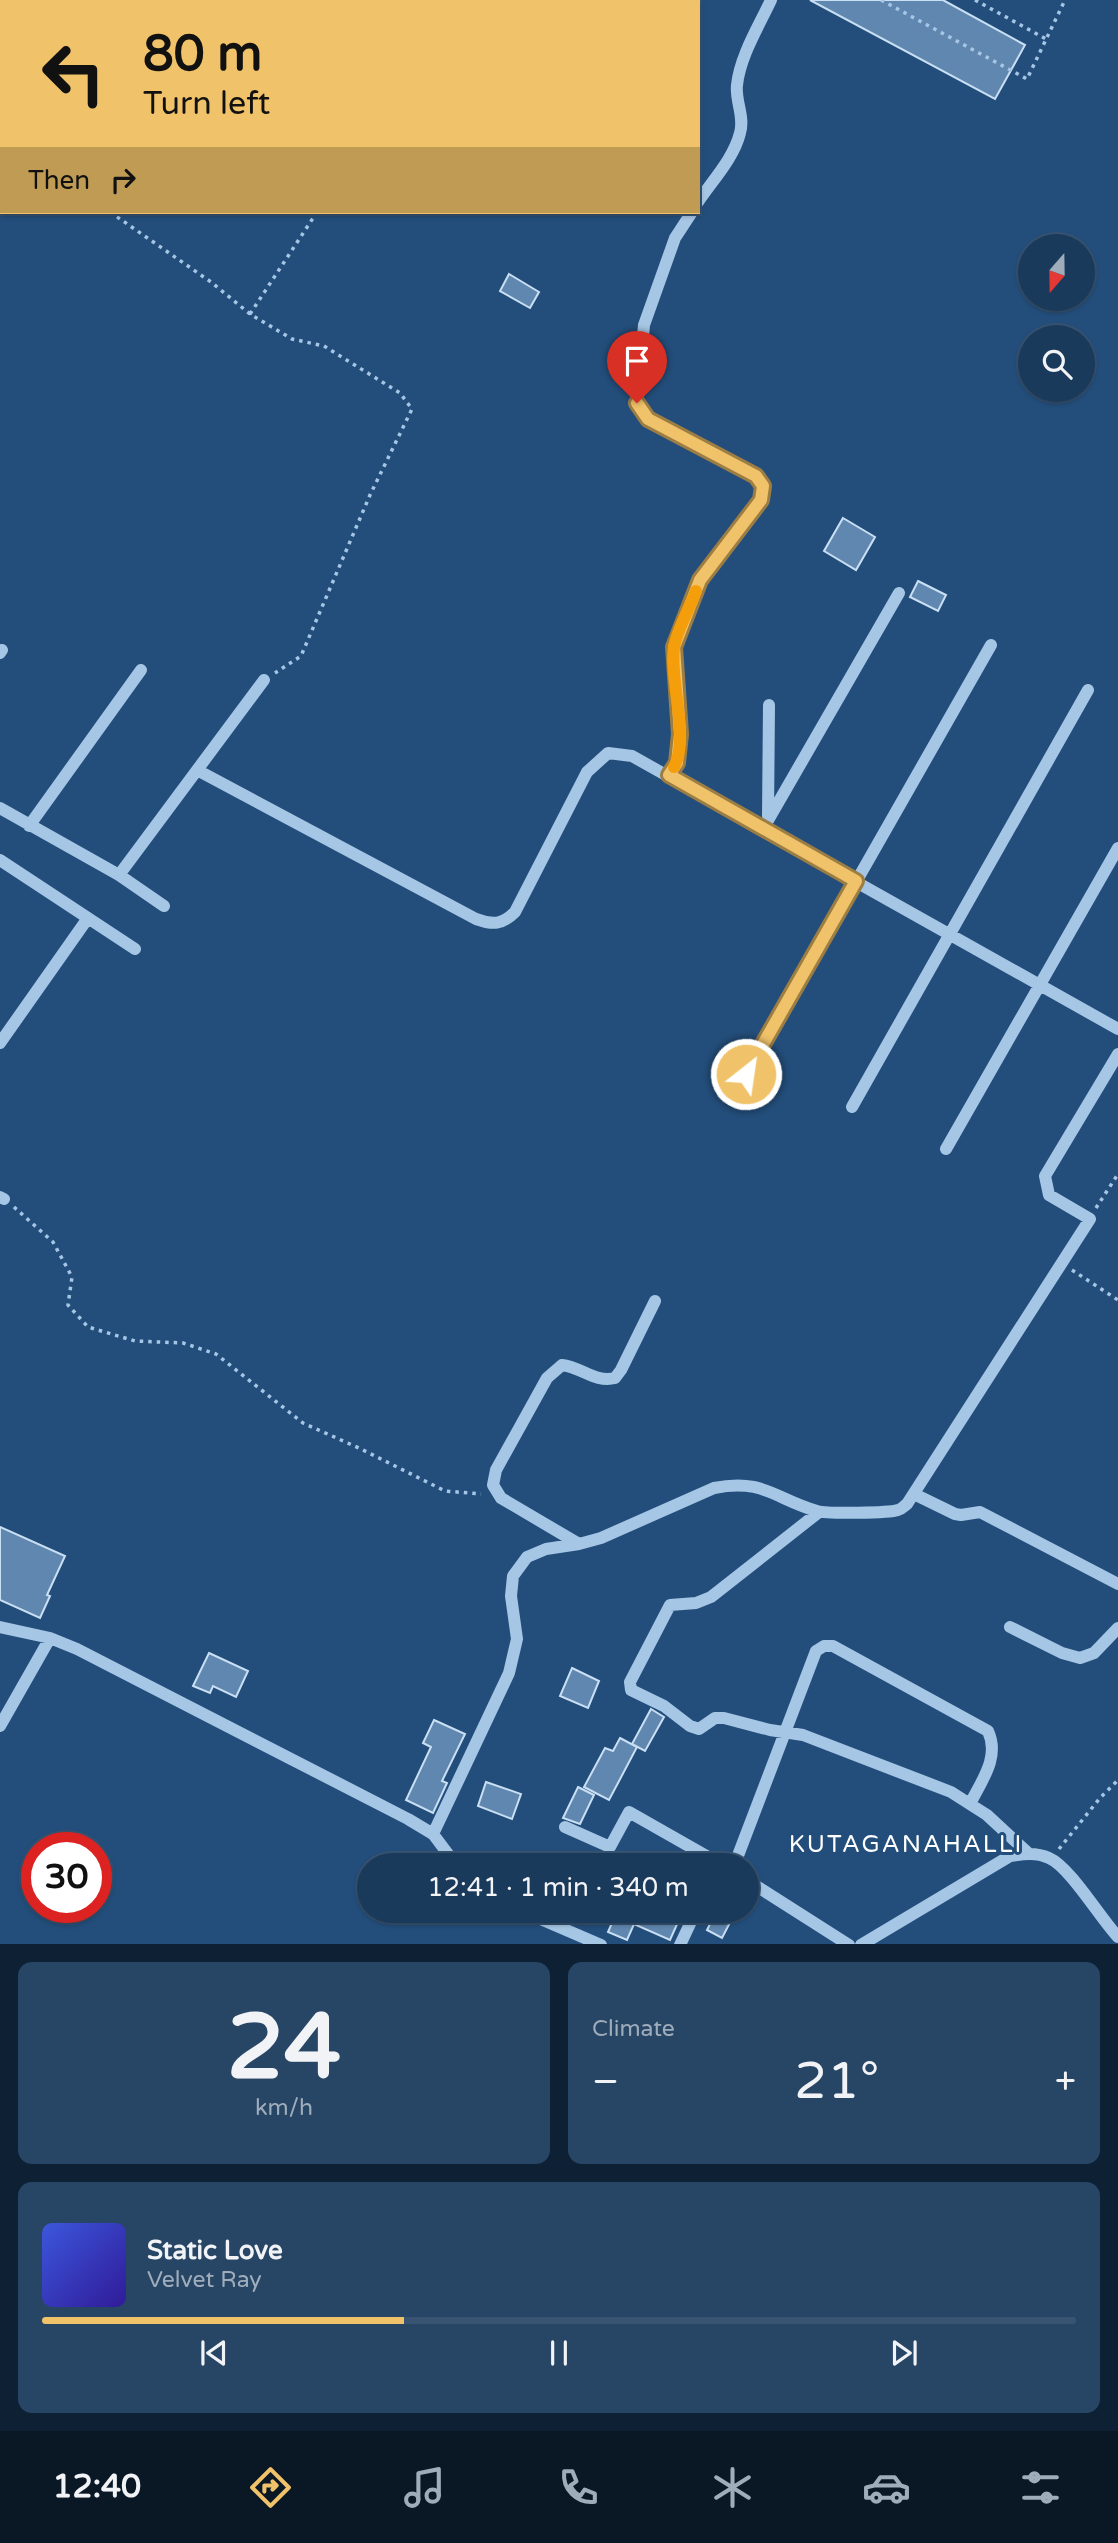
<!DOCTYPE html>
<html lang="en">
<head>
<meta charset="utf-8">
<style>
  body { margin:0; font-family:"Varela Round",sans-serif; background:#274565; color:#f1f3f6; height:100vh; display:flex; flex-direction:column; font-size:26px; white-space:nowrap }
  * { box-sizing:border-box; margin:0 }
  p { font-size:23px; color:#9fadbb }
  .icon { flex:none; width:38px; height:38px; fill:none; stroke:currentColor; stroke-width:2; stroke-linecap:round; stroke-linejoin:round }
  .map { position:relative; height:1944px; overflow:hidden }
  .drawer { display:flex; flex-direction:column; gap:18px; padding:18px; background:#0e2033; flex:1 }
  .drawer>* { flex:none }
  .guide { position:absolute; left:0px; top:0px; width:700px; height:214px; box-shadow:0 2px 5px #0004,0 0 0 2px #385472; background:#f0c269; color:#111; overflow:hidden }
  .needle { width:46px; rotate:200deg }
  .fabs { position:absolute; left:1018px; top:234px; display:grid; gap:14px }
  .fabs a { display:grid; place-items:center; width:77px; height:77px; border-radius:50%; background:#1a3a5c; box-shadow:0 2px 5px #0004,0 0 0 2px #385472; font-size:35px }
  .speed { position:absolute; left:21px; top:1832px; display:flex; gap:14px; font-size:35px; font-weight:700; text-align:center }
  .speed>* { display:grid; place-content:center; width:91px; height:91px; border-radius:50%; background:#1a3a5c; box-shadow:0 2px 5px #0004,0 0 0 2px #385472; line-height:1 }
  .speed .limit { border:10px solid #d22; background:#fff; color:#111 }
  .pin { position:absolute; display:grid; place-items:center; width:60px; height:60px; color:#fff; margin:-72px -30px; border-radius:50% 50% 50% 0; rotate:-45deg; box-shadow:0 0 7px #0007 }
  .pin .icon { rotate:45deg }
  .me { position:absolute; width:77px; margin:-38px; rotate:30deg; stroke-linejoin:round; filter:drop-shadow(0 0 5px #0008) }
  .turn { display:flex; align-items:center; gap:24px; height:147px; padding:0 28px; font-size:32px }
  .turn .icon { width:91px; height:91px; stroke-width:2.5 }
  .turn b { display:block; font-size:49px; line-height:60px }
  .then { display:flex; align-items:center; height:66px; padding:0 28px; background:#0003; gap:14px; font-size:26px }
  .big { font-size:52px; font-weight:600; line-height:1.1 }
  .drawer .tile { flex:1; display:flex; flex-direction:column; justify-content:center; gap:10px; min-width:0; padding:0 24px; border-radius:14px; background:#274565 }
  .drawer .dial { align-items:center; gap:0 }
  .dial b { font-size:91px; line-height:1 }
  .song { display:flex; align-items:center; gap:21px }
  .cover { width:84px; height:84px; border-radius:10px; background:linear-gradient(135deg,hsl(230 70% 55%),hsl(250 70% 35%)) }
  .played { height:7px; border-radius:4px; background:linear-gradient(90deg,#f0c269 35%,#385472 35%) }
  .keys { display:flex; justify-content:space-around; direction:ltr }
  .heat { display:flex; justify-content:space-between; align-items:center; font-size:38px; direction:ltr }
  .drawer .tiles { flex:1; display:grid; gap:18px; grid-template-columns:1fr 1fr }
  .tile:last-child { grid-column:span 2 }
  .trip { position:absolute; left:357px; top:1853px; width:402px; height:70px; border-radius:35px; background:#1a3a5c; box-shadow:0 2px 5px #0004,0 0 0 2px #385472; font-weight:600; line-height:70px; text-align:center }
  .tab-bar { display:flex; height:112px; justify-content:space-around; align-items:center; background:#0a1725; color:#9fadbb }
  .tab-bar .icon { width:49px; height:49px }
  .tab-bar .active { color:#f0c269 }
  .tab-bar b { font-size:32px; color:#f1f3f6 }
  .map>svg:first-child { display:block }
  .building { fill:#6087af; stroke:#c9dff4; stroke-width:2 }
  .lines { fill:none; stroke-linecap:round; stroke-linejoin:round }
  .path { stroke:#a6c6e5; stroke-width:3.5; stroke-dasharray:3.5 5; stroke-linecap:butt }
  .minor { stroke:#a6c6e5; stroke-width:12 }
  .route-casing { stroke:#9c7e44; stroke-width:18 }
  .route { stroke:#f0c269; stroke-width:12 }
  .slow { stroke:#f59e0b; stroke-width:12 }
  .labels { text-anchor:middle; stroke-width:6; stroke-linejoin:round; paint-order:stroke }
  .quarter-label { font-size:24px; letter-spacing:2px; fill:#fff; stroke:#234e7b }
</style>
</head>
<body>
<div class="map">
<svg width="1118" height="1945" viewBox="0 0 1118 1945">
  <rect width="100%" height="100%" fill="#234e7b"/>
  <path class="building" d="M810 0H943L1025 45 995 99Z
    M509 274 539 292 530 308 500 291Z
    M843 518 875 537 856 570 824 551Z
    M918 581 946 595 938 611 910 597Z
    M0 1527 65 1556 47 1595 50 1596 40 1618 0 1600Z
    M209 1653 248 1671 236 1697 213 1686 210 1693 193 1686Z
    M572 1668 599 1681 588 1708 560 1696Z
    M651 1709 664 1717 645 1751 632 1744Z
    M434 1720 465 1734 442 1781 447 1783 433 1813 406 1800 431 1747 423 1743Z
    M620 1738 637 1747 609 1800 584 1787 605 1748 613 1751Z
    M486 1782 521 1794 512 1819 478 1806Z
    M578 1787 594 1795 580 1824 563 1818Z
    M605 1911H683L670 1940 634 1924 627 1940 608 1932 615 1916Z
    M705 1911H736L722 1938 707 1930 710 1924 701 1920Z"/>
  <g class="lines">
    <path class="path" d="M881 0 1027 79 1065 0
      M975 0 1046 39
      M110 212 211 282 250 314 292 339 324 346 400 393 412 409 370 495 301 656 275 673
      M250 314 317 212
      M14 1207 53 1242 72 1277 68 1305 88 1327 135 1341 183 1343 216 1354 303 1423 361 1449 445 1491 481 1494
      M1096 1208 1118 1174
      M1072 1270 1118 1300
      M1059 1849 1100 1798 1118 1780"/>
    <path class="minor" d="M698 202C712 181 734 158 740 133 745 117 735 101 737 85 740 56 759 26 771 0
      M0 653 2 650
      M197 770 476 919C493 925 502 925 515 912L587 772 608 753 632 756 1118 1029
      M669 775 677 763 680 734 674 647 700 580 761 500 763 486 756 476 648 419 637 403 644 325 675 238 692 212
      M0 808 119 875 164 906
      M768 816 769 705
      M29 826 141 670
      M763 829 899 593
      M0 860 135 949
      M119 875 264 680
      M0 1043 88 918
      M746 1075 991 645
      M852 1107 1088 690
      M946 1149 1118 848
      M0 1197 4 1199
      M914 1494 955 1514 961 1515 980 1512 1118 1584
      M819 1512 711 1597 696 1603 670 1605 630 1682 631 1690 664 1706 690 1726 699 1729 715 1718H724L770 1730 803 1735 951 1792 987 1815 1028 1853
      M579 1544 501 1498 493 1485 496 1470 547 1378 562 1365C581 1367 595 1383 615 1378L621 1370 655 1301
      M0 1627 50 1638 77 1649 408 1819 433 1834 457 1866
      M1010 1627 1062 1653 1080 1658 1094 1653 1118 1628
      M0 1726 50 1638
      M565 1827 610 1847 629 1812 724 1866
      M433 1834 509 1673 517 1639 511 1596 513 1576 527 1557 546 1549 579 1544 601 1538 714 1488C763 1478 775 1499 817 1511 827 1514 889 1513 898 1510 902 1509 904 1506 907 1504L1090 1219 1049 1195 1045 1176 1118 1054
      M734 1866 816 1651 824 1646H833L988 1731C1000 1757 982 1780 970 1804
      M747 1880 849 1945
      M522 1911 601 1945
      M680 1945 696 1911
      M861 1945 1010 1856C1023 1854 1036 1852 1049 1858 1070 1867 1100 1918 1118 1937"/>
  </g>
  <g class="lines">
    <defs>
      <path id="route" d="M637 403 648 419 756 476 763 486 761 500 700 580 674 647 680 734 677 763 669 775 856 881 746 1074"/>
    </defs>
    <use href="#route" class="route-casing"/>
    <use href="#route" class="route"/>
    <path class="slow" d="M674 767C690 738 669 680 674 647 677 630 690 607 696 591"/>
  </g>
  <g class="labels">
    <g class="quarter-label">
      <text x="906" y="1852">KUTAGANAHALLI</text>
    </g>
  </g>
</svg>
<div class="fabs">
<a><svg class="needle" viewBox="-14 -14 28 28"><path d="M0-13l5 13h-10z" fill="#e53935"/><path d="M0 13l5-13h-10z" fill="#9fadbb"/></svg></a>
<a><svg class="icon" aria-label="search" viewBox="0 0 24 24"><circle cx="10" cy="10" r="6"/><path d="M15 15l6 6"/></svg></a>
</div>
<div class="speed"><div class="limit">30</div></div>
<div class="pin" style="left:637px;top:403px;background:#d93025"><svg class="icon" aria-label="arrive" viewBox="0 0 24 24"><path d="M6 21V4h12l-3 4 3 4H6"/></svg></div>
<svg class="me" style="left:746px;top:1074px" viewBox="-20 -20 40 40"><circle r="17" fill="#f0c269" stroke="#fff" stroke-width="3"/><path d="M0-11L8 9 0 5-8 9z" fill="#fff"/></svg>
<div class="trip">12:41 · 1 min · 340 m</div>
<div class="guide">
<div class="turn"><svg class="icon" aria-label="left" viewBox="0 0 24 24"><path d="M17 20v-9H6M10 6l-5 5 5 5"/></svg><div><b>80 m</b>Turn left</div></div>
<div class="then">Then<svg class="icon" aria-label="right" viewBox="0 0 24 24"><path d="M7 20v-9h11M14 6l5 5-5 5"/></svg></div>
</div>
</div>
<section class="drawer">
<div class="tiles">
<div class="tile dial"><b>24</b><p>km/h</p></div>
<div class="tile"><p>Climate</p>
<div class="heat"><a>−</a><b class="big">21°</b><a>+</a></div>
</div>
<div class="tile">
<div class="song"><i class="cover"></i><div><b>Static Love</b><p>Velvet Ray</p></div></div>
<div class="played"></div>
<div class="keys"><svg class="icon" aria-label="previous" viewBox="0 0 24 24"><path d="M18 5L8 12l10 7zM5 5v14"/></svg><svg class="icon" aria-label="pause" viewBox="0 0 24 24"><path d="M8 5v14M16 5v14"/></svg><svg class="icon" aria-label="next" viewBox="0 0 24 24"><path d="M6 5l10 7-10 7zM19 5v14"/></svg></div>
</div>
</div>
</section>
<nav class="tab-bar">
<b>12:40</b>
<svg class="icon active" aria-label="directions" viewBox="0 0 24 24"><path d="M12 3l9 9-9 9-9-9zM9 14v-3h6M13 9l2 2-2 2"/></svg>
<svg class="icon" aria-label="music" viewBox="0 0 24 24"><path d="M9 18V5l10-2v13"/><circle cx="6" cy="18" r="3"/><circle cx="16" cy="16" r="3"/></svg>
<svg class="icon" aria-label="phone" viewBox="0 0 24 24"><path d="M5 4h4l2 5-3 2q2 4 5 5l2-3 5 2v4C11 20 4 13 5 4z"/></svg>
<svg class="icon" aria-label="climate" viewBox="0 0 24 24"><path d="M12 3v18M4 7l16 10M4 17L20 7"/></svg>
<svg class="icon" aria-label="car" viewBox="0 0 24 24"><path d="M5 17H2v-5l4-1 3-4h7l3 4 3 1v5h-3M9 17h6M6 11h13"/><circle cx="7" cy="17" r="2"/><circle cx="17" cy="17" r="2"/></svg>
<svg class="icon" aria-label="filters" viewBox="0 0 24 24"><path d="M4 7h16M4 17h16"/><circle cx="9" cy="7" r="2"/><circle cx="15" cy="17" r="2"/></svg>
</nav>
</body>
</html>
